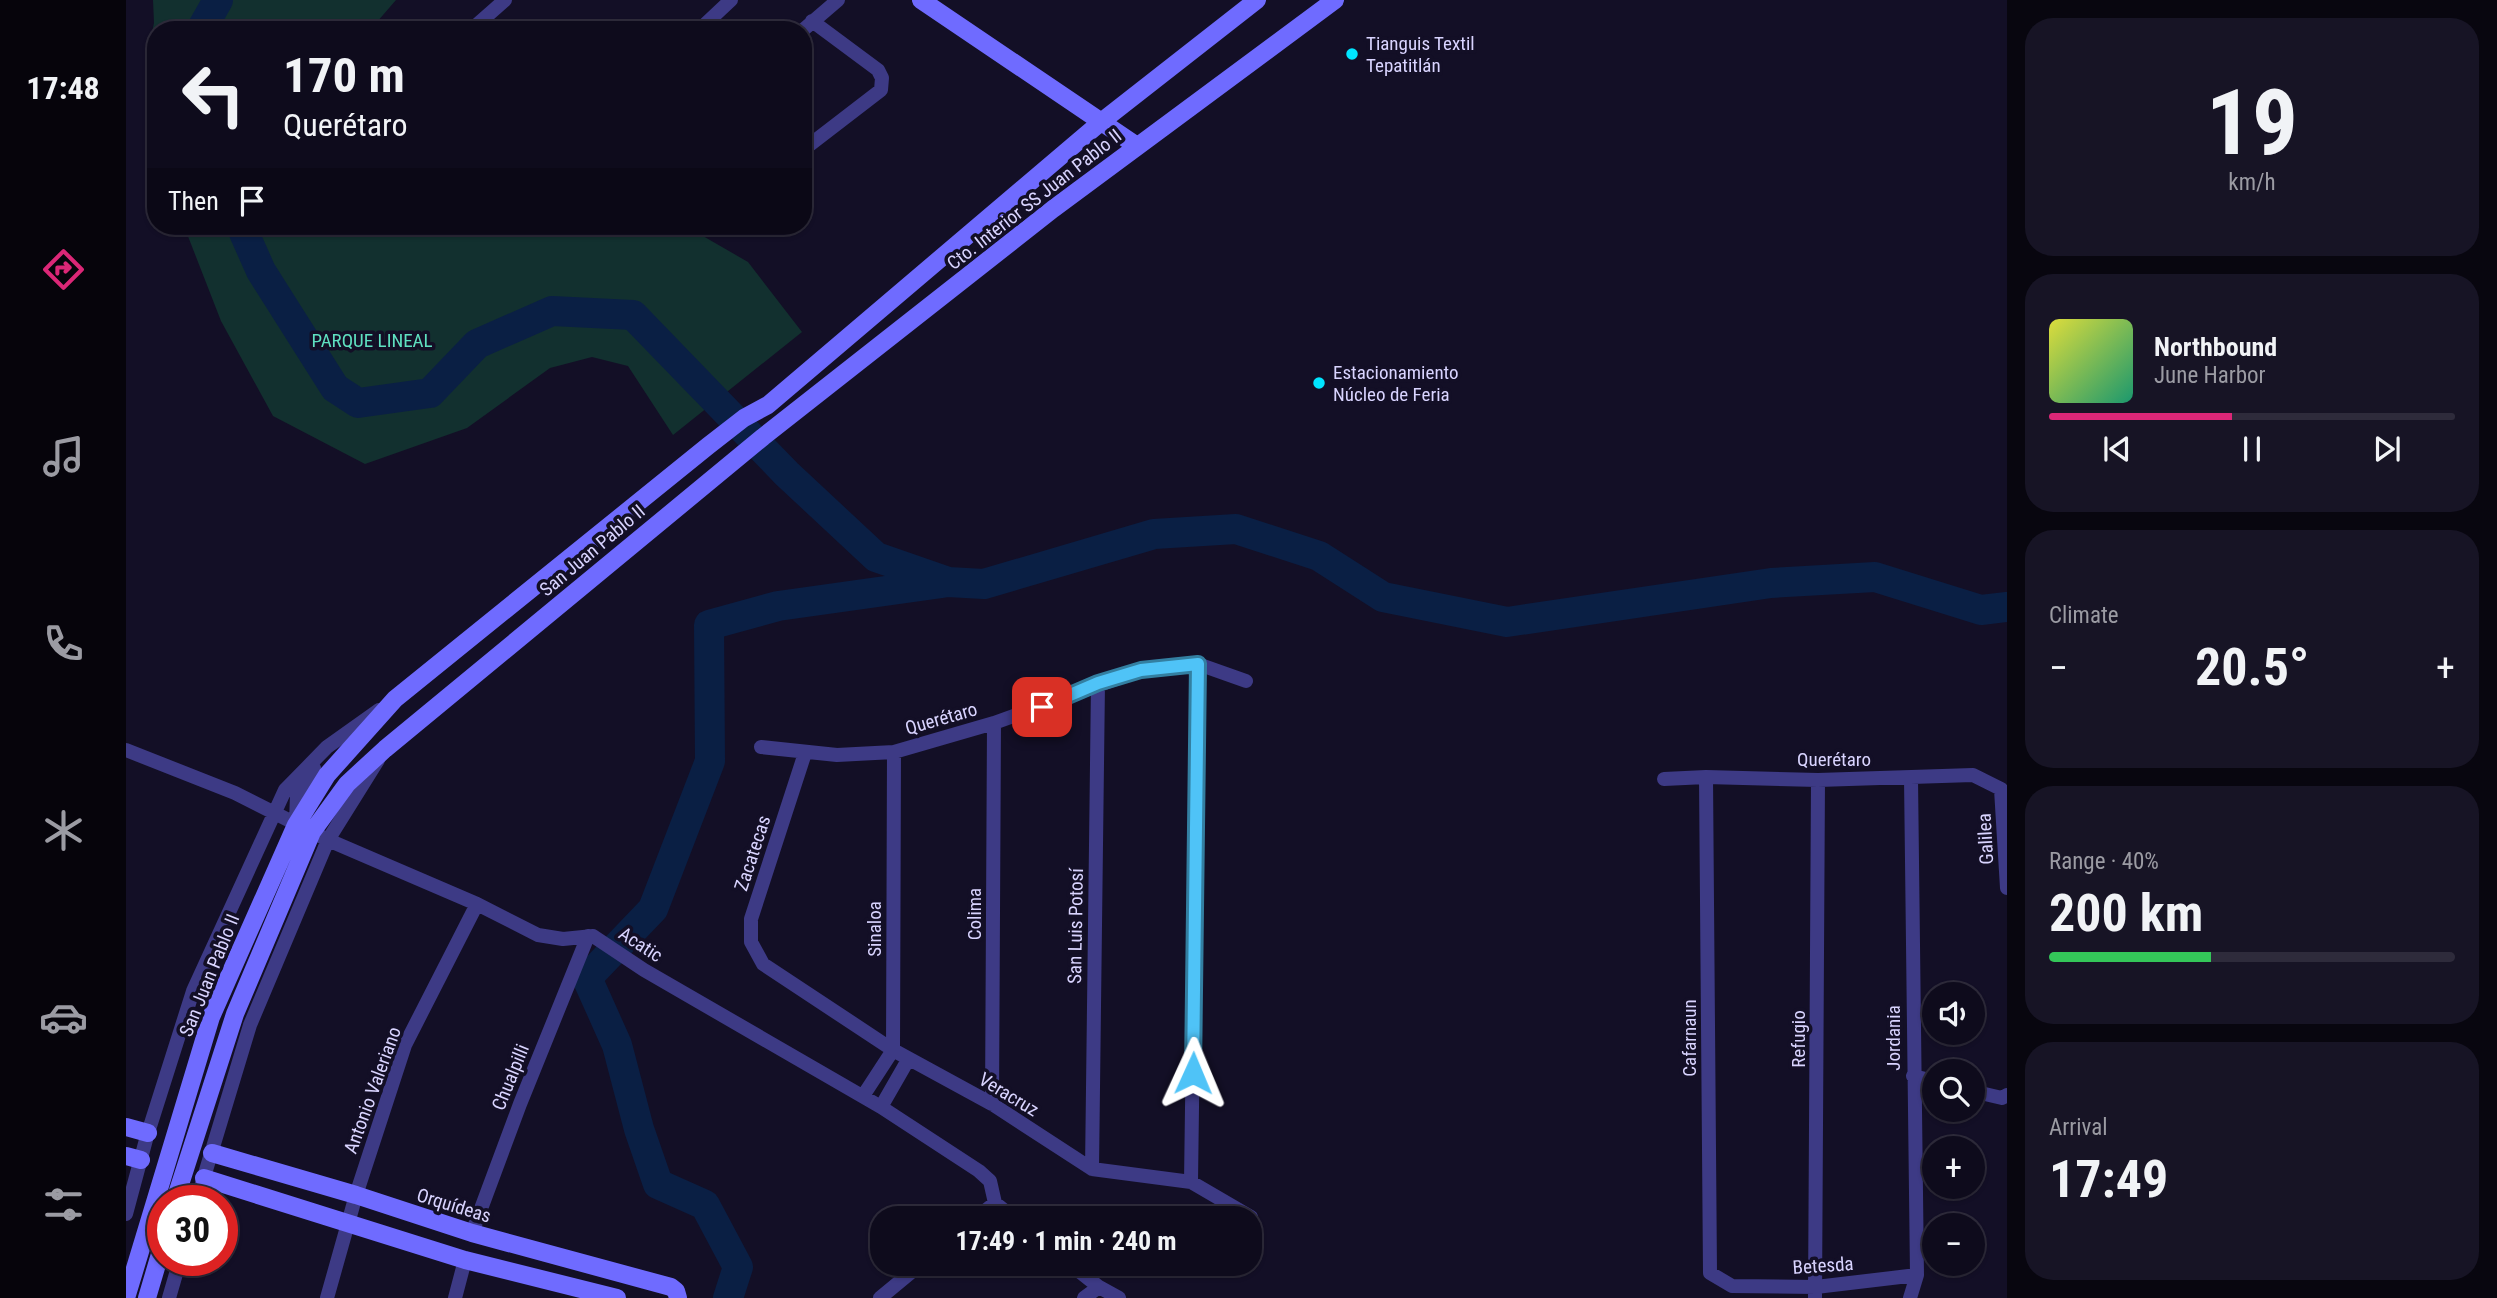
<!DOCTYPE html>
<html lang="en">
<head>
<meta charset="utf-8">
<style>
  body { margin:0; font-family:"Roboto Condensed",sans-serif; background:#171425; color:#f1f3f6; height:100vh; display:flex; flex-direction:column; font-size:26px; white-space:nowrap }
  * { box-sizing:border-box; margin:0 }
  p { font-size:23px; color:#9b9ba3 }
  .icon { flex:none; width:38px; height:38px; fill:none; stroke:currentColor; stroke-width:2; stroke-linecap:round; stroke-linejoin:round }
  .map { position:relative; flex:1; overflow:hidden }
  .details { display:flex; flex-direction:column; gap:18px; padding:18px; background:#08060f; width:490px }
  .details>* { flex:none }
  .banner { position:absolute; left:21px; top:21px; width:665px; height:214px; border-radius:28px; box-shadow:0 2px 5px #0004,0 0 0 2px #2e2b3b; background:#0e0b1c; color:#f1f3f6; overflow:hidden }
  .tools { position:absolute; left:1796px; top:982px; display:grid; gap:14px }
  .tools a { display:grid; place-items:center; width:63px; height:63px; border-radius:50%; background:#0e0b1c; box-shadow:0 2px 5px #0004,0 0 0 2px #2e2b3b; font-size:35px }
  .speed { position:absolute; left:21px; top:1185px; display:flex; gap:14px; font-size:35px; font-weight:700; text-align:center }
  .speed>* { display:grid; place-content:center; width:91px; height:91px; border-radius:50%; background:#0e0b1c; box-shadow:0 2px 5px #0004,0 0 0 2px #2e2b3b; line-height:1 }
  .speed .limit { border:10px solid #d22; background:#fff; color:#111 }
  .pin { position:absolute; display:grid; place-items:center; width:60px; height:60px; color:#fff; margin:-30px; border-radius:14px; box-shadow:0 4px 10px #0006 }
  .me { position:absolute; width:77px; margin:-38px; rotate:1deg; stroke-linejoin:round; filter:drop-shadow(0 0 5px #0008) }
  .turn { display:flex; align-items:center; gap:24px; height:147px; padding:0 21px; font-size:32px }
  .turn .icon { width:91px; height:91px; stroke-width:2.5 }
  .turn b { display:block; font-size:49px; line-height:60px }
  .then { display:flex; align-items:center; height:66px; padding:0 21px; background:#0003; gap:14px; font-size:26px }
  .big { font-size:52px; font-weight:700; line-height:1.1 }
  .details .widget { flex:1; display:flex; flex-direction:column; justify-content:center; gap:10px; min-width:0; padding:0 24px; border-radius:28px; background:#171425 }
  .details .dial { align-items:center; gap:0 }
  .dial b { font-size:91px; line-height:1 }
  .song { display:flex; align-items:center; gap:21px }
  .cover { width:84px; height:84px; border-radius:10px; background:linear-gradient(135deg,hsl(60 70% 55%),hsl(160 70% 35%)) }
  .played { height:7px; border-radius:4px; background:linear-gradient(90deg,#db2777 45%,#2e2b3b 45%) }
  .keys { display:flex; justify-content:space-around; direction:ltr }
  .heat { display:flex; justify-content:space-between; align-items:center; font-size:38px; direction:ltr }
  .charge { height:10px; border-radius:5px; background:linear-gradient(90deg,#34c759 40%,#2e2b3b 0) }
  .trip { position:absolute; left:744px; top:1206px; width:392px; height:70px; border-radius:28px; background:#0e0b1c; box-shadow:0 2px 5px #0004,0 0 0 2px #2e2b3b; font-weight:700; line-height:70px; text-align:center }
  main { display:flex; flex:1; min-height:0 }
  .tabs { display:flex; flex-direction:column; width:126px; justify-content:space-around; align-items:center; background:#06040b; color:#9b9ba3 }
  .tabs .icon { width:49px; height:49px }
  .tabs .active { color:#db2777 }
  .tabs b { font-size:32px; color:#f1f3f6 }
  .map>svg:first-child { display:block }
  .green { fill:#12302f }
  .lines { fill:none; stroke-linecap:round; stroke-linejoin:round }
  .river { stroke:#0a1f44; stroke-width:30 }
  .street { stroke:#3d3a85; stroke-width:14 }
  .secondary { stroke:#6f6bff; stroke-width:18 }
  .route-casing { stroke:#337fa1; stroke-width:18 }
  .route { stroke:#4fc3f7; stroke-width:12 }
  .poi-dot { fill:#00e5ff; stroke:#130f26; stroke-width:2.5 }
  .labels { text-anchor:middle; stroke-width:7; stroke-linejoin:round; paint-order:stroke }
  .poi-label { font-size:19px; fill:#d9d4ff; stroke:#130f26; text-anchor:start }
  .street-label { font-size:19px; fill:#d9d4ff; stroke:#130f26 }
  .park-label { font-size:19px; fill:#5fe0c0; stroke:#130f26 }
</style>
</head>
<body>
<main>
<nav class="tabs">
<b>17:48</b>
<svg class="icon active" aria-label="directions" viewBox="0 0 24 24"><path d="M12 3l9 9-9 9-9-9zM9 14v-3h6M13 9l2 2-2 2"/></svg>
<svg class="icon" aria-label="music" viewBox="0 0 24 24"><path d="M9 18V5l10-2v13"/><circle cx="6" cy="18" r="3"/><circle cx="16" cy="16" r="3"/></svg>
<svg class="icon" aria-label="phone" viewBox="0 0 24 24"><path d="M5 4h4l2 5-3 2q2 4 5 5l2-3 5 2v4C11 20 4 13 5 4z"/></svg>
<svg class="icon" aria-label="climate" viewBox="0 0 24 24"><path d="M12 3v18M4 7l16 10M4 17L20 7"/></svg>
<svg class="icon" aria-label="car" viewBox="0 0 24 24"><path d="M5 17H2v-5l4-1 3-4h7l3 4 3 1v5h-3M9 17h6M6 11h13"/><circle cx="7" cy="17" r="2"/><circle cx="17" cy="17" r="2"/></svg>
<svg class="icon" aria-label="filters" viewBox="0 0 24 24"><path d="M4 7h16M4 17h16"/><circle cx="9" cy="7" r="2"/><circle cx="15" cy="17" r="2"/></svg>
</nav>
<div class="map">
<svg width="1881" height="1298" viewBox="0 0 1881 1298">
  <rect width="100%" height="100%" fill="#130f26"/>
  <path class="green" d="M27 0H270L244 30H30V138L23 110 20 60 28 23Z
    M58 226H545L570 232 622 262 676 332 547 435 502 366 466 357 424 368 341 428 239 464 147 416 95 321Z"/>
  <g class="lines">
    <path class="river" d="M75 30 92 0
      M115 226 135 271 209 388 232 403 304 393 351 344 426 311 507 315 661 474 750 557 822 582 858 584 1028 534 1110 529 1193 556 1257 597 1381 622 1645 583 1749 577 1855 610 1881 607
      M602 1298 612 1267 579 1205 532 1184 513 1129 491 1045 461 978 527 909 584 761 583 625 652 606 816 583"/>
    <path class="street" d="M345 30 379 0
      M573 30 605 0
      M677 30 712 0
      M677 150 755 90 756 78 752 70 686 21
      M635 747 711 755 768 752 868 723 1015 670 1072 664 1120 681
      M0 750 109 793 202 840 351 904 412 935 437 939 467 936 518 970 755 1107 853 1171 864 1181 869 1203 888 1218
      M679 753 625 919V942L637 964 767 1050 866 1104 966 1169 1065 1182 1125 1217
      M1580 777 1584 1273 1606 1286 1690 1287 1791 1275
      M1538 779 1580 777 1692 780 1847 775 1875 789 1881 888
      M170 823 171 794 188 768
      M1787 1076 1808 1081
      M1846 1091 1876 1098 1881 1095
      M737 1096 767 1050 768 752
      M866 1104 868 723
      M755 1107 782 1060
      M966 1169 972 683
      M1065 1182 1072 664
      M71 1200 124 1025 202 840 252 760
      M0 1214 21 1136 67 991 159 790 201 747 253 710
      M850 1218 869 1203
      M346 1233 394 1104 462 936
      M944 1264 973 1287 993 1298
      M43 1298 54 1260
      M201 1298 230 1195 279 1045 351 904
      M329 1298 339 1260
      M754 1298 795 1264
      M958 1298 973 1287
      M1689 1298 1692 780
      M1784 1298 1791 1275 1785 778"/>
    <path class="secondary" d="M795 0 1011 146
      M0 1127 22 1133
      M86 1153 230 1195 346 1233 545 1287 550 1291 552 1298
      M0 1156 15 1160
      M78 1178 339 1260 491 1298
      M49 1200 109 1014 186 832 221 784 259 749 637 437 927 209 1209 0
      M0 1298 85 1017 170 825 201 775 269 699 582 446 618 418 642 405 975 122 1131 0
      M21 1298 37 1244"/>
  </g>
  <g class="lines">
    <defs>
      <path id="route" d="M916 707 972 683 1015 670 1072 664 1067 1073"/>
    </defs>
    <use href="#route" class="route-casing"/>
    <use href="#route" class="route"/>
  </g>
  <g class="poi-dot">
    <circle cx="1226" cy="54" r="7"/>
    <circle cx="1193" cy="383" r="7"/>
  </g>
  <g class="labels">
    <g class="poi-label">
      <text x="1240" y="50">Tianguis Textil<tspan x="1240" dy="22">Tepatitlán</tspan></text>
      <text x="1207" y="379">Estacionamiento<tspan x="1207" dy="22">Núcleo de Feria</tspan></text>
    </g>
    <g class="street-label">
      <text transform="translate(908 199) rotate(-38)" y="7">Cto. Interior SS Juan Pablo II</text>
      <text transform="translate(466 550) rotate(-40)" y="7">San Juan Pablo II</text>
      <text transform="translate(815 718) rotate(-16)" y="7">Querétaro</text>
      <text x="1708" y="766">Querétaro</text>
      <text transform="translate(1859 839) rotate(-93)" y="7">Galilea</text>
      <text transform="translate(626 853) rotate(-72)" y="7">Zacatecas</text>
      <text transform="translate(848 914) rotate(-90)" y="7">Colima</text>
      <text transform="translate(949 926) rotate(-89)" y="7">San Luis Potosí</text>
      <text transform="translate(748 929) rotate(-90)" y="7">Sinaloa</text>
      <text transform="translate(515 944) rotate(33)" y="7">Acatic</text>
      <text transform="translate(83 975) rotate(-68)" y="7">San Juan Pablo II</text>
      <text transform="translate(1563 1038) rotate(-90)" y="7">Cafarnaun</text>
      <text transform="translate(1767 1038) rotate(-90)" y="7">Jordania</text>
      <text transform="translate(1672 1039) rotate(-90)" y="7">Refugio</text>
      <text transform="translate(384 1077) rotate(-68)" y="7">Chualpilli</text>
      <text transform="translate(246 1090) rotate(-70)" y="7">Antonio Valeriano</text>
      <text transform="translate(883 1094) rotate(31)" y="7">Veracruz</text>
      <text transform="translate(328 1205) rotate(17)" y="7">Orquídeas</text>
      <text transform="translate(1697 1265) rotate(-4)" y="7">Betesda</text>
    </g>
    <g class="park-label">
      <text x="246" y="347">PARQUE LINEAL</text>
    </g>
  </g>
</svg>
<div class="tools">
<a><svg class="icon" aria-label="sound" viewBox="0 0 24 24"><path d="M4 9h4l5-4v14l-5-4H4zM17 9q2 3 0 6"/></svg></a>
<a><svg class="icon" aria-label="search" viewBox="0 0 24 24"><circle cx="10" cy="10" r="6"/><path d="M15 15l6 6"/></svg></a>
<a>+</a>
<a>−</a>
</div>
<div class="speed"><div class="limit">30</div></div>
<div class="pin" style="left:916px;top:707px;background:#d93025"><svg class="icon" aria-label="arrive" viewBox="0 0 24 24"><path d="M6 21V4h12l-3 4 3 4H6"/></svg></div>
<svg class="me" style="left:1067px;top:1073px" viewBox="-20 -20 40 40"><path d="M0-17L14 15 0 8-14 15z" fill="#4fc3f7" stroke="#fff" stroke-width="4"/></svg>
<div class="trip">17:49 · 1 min · 240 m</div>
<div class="banner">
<div class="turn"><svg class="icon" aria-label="left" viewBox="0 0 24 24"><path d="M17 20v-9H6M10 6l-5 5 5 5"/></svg><div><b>170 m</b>Querétaro</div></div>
<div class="then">Then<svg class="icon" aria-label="arrive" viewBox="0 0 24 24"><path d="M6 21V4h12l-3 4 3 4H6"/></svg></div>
</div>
</div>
<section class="details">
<div class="widget dial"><b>19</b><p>km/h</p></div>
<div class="widget">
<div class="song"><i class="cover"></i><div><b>Northbound</b><p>June Harbor</p></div></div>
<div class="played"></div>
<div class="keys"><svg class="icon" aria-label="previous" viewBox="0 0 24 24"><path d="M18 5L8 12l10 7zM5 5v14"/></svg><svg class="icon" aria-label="pause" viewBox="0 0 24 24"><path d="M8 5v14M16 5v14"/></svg><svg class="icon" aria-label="next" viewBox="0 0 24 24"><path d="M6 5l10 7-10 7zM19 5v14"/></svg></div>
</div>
<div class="widget"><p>Climate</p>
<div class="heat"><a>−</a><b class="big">20.5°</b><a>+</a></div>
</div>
<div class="widget"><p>Range · 40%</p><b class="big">200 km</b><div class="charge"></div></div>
<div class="widget"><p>Arrival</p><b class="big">17:49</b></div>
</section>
</main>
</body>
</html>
